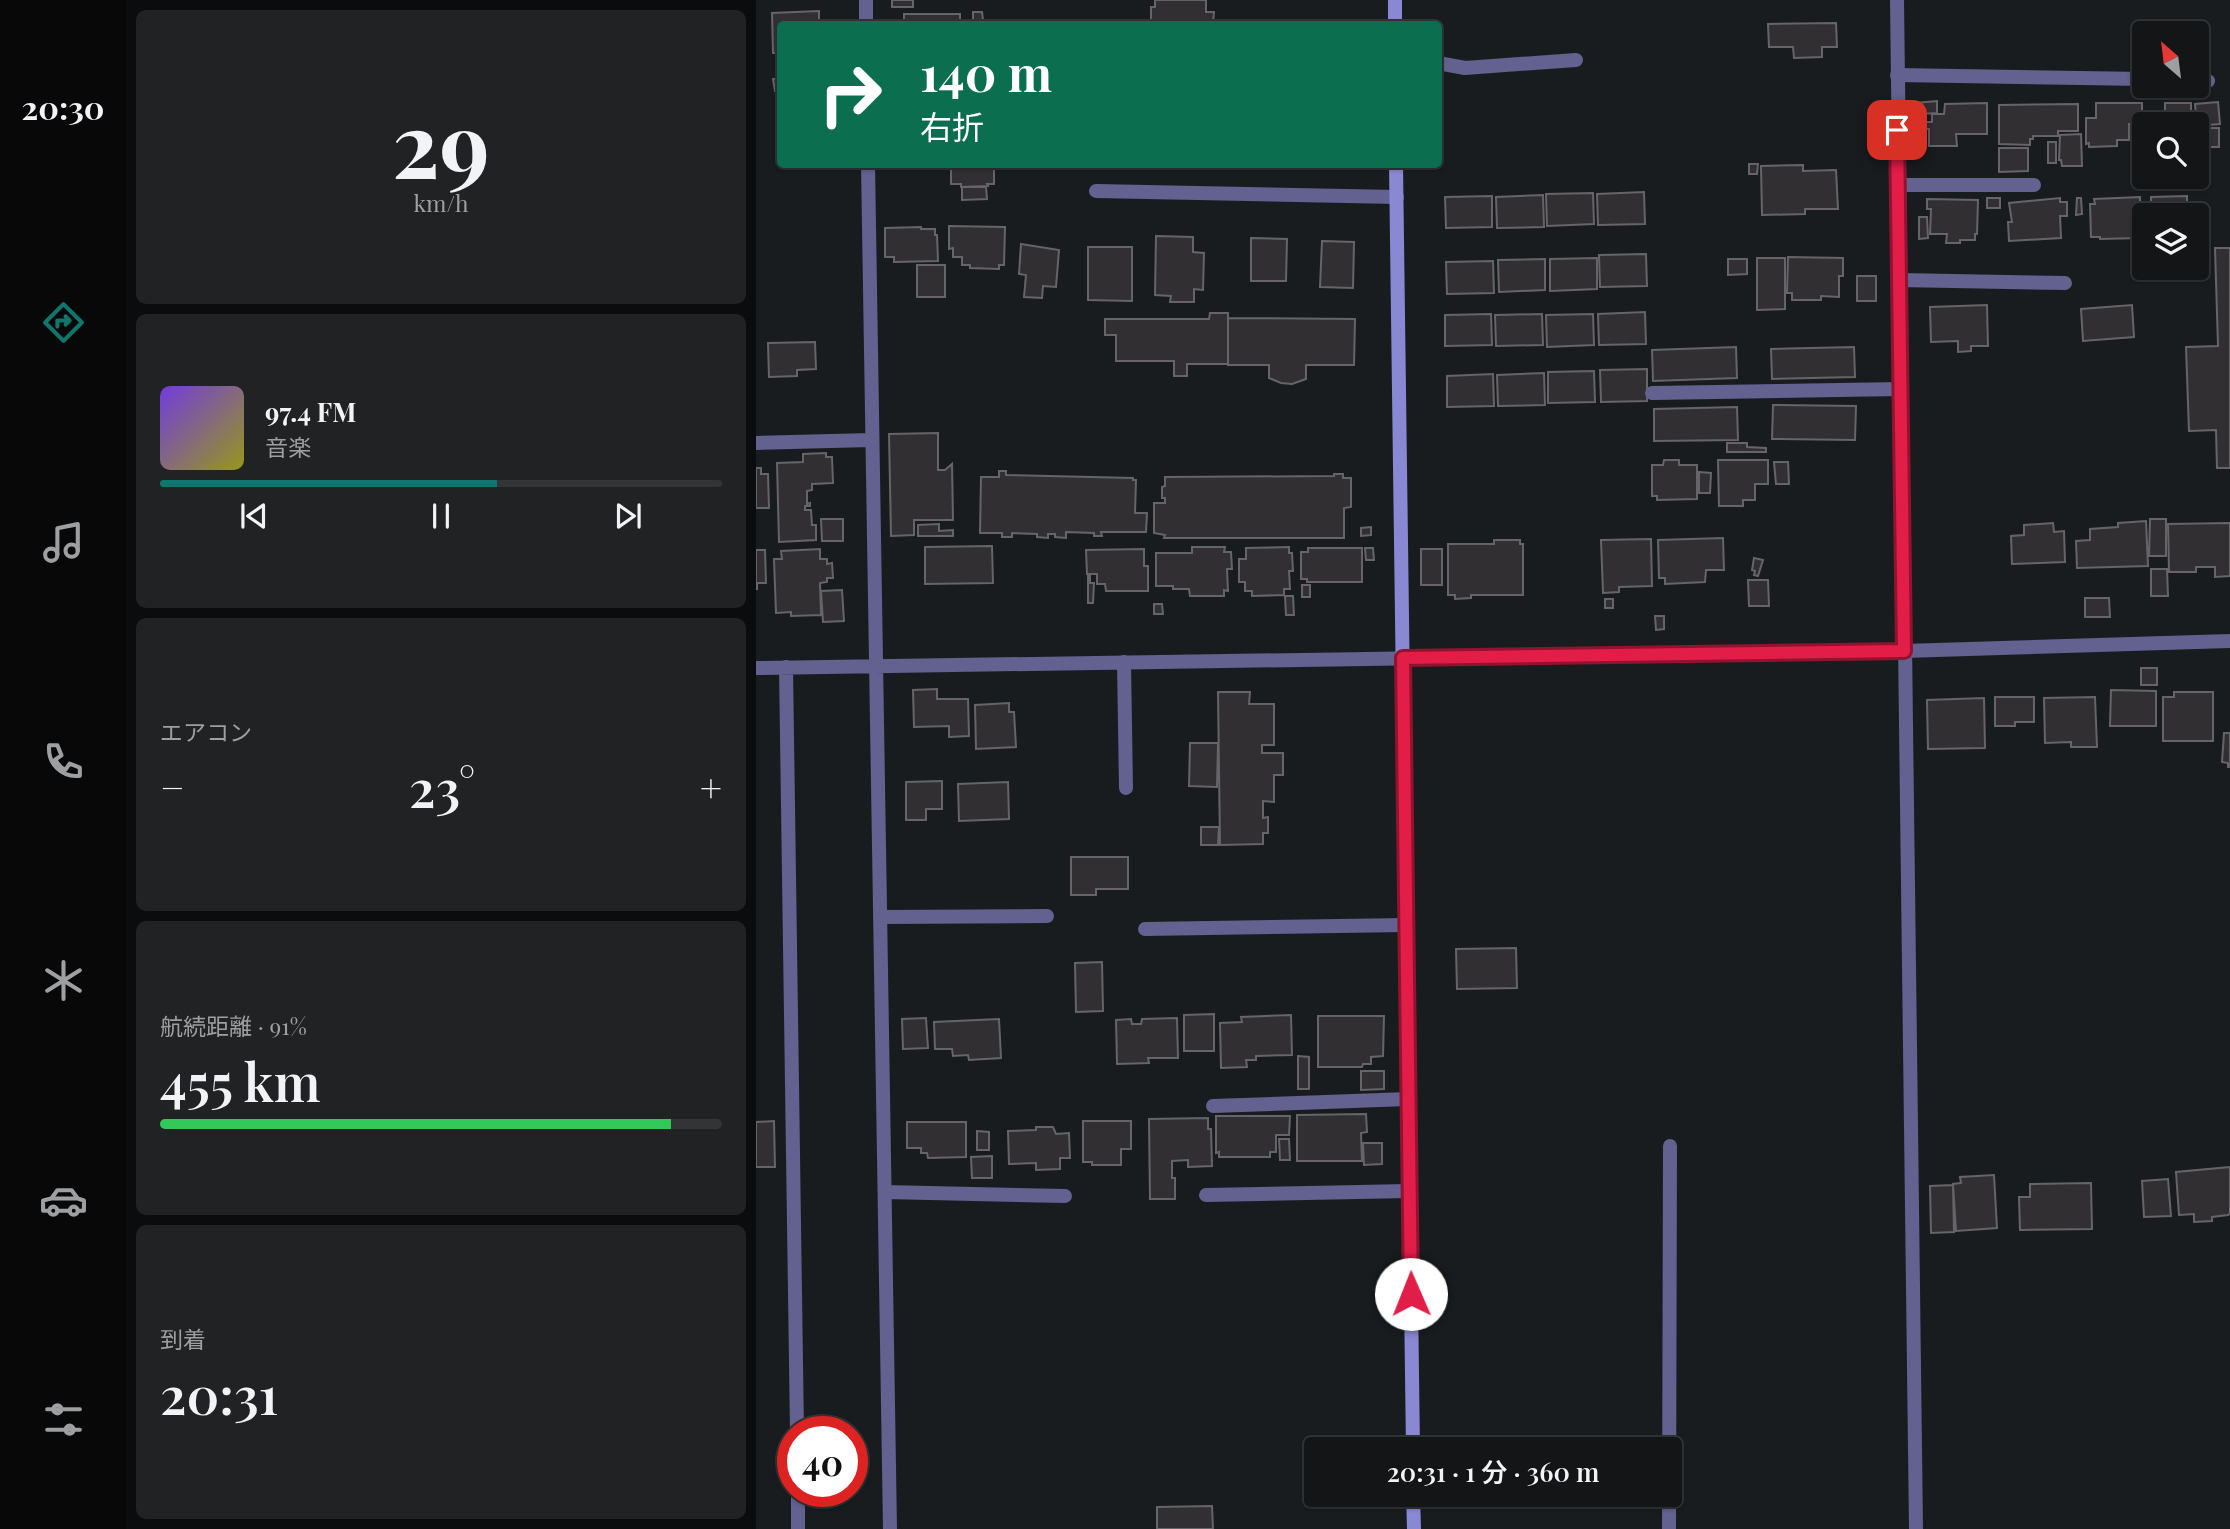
<!DOCTYPE html>
<html lang="ja">
<head>
<meta charset="utf-8">
<style>
  body { margin:0; font-family:"Playfair Display","Noto Sans JP",serif; background:#202224; color:#f1f3f6; height:100vh; display:flex; flex-direction:column; font-size:26px; white-space:nowrap }
  * { box-sizing:border-box; margin:0 }
  p { font-size:23px; color:#9d9fa1 }
  .icon { flex:none; width:38px; height:38px; fill:none; stroke:currentColor; stroke-width:2; stroke-linecap:round; stroke-linejoin:round }
  .map { position:relative; flex:1; overflow:hidden }
  .details { display:flex; flex-direction:column; gap:10px; padding:10px; background:#0a0c0d; width:630px }
  .details>* { flex:none }
  .banner { position:absolute; left:21px; top:21px; width:665px; height:147px; border-radius:7px; box-shadow:0 2px 5px #0004,0 0 0 2px #323436; background:#0b6e4f; color:#fff; overflow:hidden }
  .needle { width:46px; rotate:332deg }
  .controls { position:absolute; left:1376px; top:21px; display:grid; gap:14px }
  .controls a { display:grid; place-items:center; width:77px; height:77px; border-radius:7px; background:#131517; box-shadow:0 2px 5px #0004,0 0 0 2px #323436; font-size:35px }
  .speed { position:absolute; left:21px; top:1416px; display:flex; gap:14px; font-size:35px; font-weight:700; text-align:center }
  .speed>* { display:grid; place-content:center; width:91px; height:91px; border-radius:50%; background:#131517; box-shadow:0 2px 5px #0004,0 0 0 2px #323436; line-height:1 }
  .speed .limit { border:10px solid #d22; background:#fff; color:#111 }
  .pin { position:absolute; display:grid; place-items:center; width:60px; height:60px; color:#fff; margin:-30px; border-radius:14px; box-shadow:0 4px 10px #0006 }
  .me { position:absolute; width:77px; margin:-38px; rotate:359deg; stroke-linejoin:round; filter:drop-shadow(0 0 5px #0008) }
  .turn { display:flex; align-items:center; gap:24px; height:147px; padding:0 28px; font-size:32px }
  .turn .icon { width:91px; height:91px; stroke-width:2.5 }
  .turn b { display:block; font-size:49px; line-height:60px }
  .big { font-size:52px; font-weight:600; line-height:1.1 }
  .details .card { flex:1; display:flex; flex-direction:column; justify-content:center; gap:10px; min-width:0; padding:0 24px; border-radius:10px; background:#202224 }
  .details .dial { align-items:center; gap:0 }
  .dial b { font-size:91px; line-height:1 }
  .song { display:flex; align-items:center; gap:21px }
  .cover { width:84px; height:84px; border-radius:10px; background:linear-gradient(135deg,hsl(260 70% 55%),hsl(60 70% 35%)) }
  .played { height:7px; border-radius:4px; background:linear-gradient(90deg,#0f766e 60%,#323436 60%) }
  .keys { display:flex; justify-content:space-around; direction:ltr }
  .heat { display:flex; justify-content:space-between; align-items:center; font-size:38px; direction:ltr }
  .charge { height:10px; border-radius:5px; background:linear-gradient(90deg,#34c759 91%,#323436 0) }
  .trip { position:absolute; left:548px; top:1437px; width:378px; height:70px; border-radius:7px; background:#131517; box-shadow:0 2px 5px #0004,0 0 0 2px #323436; font-weight:600; line-height:70px; text-align:center }
  main { display:flex; flex:1; min-height:0 }
  .dock { display:flex; flex-direction:column; width:126px; justify-content:space-around; align-items:center; background:#080809; color:#9d9fa1 }
  .dock .icon { width:49px; height:49px }
  .dock .active { color:#0f766e }
  .dock b { font-size:32px; color:#f1f3f6 }
  .map>svg:first-child { display:block }
  .building { fill:#312f32; stroke:#666468; stroke-width:2 }
  .lines { fill:none; stroke-linecap:round; stroke-linejoin:round }
  .lane { stroke:#62618f; stroke-width:14 }
  .street { stroke:#62618f; stroke-width:14 }
  .secondary { stroke:#8a88d2; stroke-width:14 }
  .route-casing { stroke:#92132f; stroke-width:18 }
  .route { stroke:#e11d48; stroke-width:12 }
</style>
</head>
<body>
<main>
<nav class="dock">
<b>20:30</b>
<svg class="icon active" aria-label="directions" viewBox="0 0 24 24"><path d="M12 3l9 9-9 9-9-9zM9 14v-3h6M13 9l2 2-2 2"/></svg>
<svg class="icon" aria-label="music" viewBox="0 0 24 24"><path d="M9 18V5l10-2v13"/><circle cx="6" cy="18" r="3"/><circle cx="16" cy="16" r="3"/></svg>
<svg class="icon" aria-label="phone" viewBox="0 0 24 24"><path d="M5 4h4l2 5-3 2q2 4 5 5l2-3 5 2v4C11 20 4 13 5 4z"/></svg>
<svg class="icon" aria-label="climate" viewBox="0 0 24 24"><path d="M12 3v18M4 7l16 10M4 17L20 7"/></svg>
<svg class="icon" aria-label="car" viewBox="0 0 24 24"><path d="M5 17H2v-5l4-1 3-4h7l3 4 3 1v5h-3M9 17h6M6 11h13"/><circle cx="7" cy="17" r="2"/><circle cx="17" cy="17" r="2"/></svg>
<svg class="icon" aria-label="filters" viewBox="0 0 24 24"><path d="M4 7h16M4 17h16"/><circle cx="9" cy="7" r="2"/><circle cx="15" cy="17" r="2"/></svg>
</nav>
<section class="details">
<div class="card dial"><b>29</b><p>km/h</p></div>
<div class="card">
<div class="song"><i class="cover"></i><div><b>97.4 FM</b><p>音楽</p></div></div>
<div class="played"></div>
<div class="keys"><svg class="icon" aria-label="previous" viewBox="0 0 24 24"><path d="M18 5L8 12l10 7zM5 5v14"/></svg><svg class="icon" aria-label="pause" viewBox="0 0 24 24"><path d="M8 5v14M16 5v14"/></svg><svg class="icon" aria-label="next" viewBox="0 0 24 24"><path d="M6 5l10 7-10 7zM19 5v14"/></svg></div>
</div>
<div class="card"><p>エアコン</p>
<div class="heat"><a>−</a><b class="big">23°</b><a>+</a></div>
</div>
<div class="card"><p>航続距離 · 91%</p><b class="big">455 km</b><div class="charge"></div></div>
<div class="card"><p>到着</p><b class="big">20:31</b></div>
</section>
<div class="map">
<svg width="1474" height="1529" viewBox="0 0 1474 1529">
  <rect width="100%" height="100%" fill="#191c1f"/>
  <path class="building" d="M136 0H157V7H136Z
    M399 0H450V12H458L457 24H395V7H399Z
    M63 11V24H24V53H17L16 13Z
    M217 12H226L227 20 217 21Z
    M148 14H204V24H134V22H148Z
    M1080 23 1081 47H1066V57L1038 58 1037 47H1013L1012 24Z
    M24 78V91H19L17 79Z
    M1181 101V113L1159 114V103Z
    M1462 102 1464 124 1441 126 1439 104Z
    M1231 103V134H1200L1201 146H1173V129H1167V122H1176V114H1188L1189 104Z
    M1340 103H1386V124H1373V140H1361V146L1333 147V143L1330 144V118H1340Z
    M1409 103H1435V124H1390L1389 113 1409 112Z
    M1322 104V131H1302V136H1277V139H1274V145L1243 144V105Z
    M1448 128H1463V147H1448Z
    M1325 134 1326 166H1306L1305 160H1303L1304 135Z
    M1292 142H1300V163H1292Z
    M1243 148H1272V171L1243 172Z
    M195 164H238V184H231L232 186 205 187V184H195Z
    M993 164H1002L1001 174H993Z
    M1047 165V171L1080 170 1082 209H1049V214L1006 215 1005 166Z
    M1390 177H1435V185L1391 186Z
    M206 187H230L231 199 206 200Z
    M888 192 889 224 842 225 841 194Z
    M837 193 838 224 791 226 790 194Z
    M787 195 788 227 741 228 740 197Z
    M736 196V227L690 228 689 197Z
    M1431 196V215H1395V197Z
    M1384 197V209H1386L1387 234H1385V238L1344 239V237H1335L1334 204H1339L1338 199Z
    M1231 198H1244V208H1231Z
    M1304 198V202H1311V216H1304L1305 238 1253 241 1252 222H1256L1253 203Z
    M1321 198H1325L1326 214 1320 215Z
    M1171 199 1222 200 1221 234H1219V240H1204V243H1190L1191 234H1174L1175 209H1171Z
    M1163 217H1171L1172 238 1163 239Z
    M193 226 249 227 248 265H243V269L214 268V265H206V257H197V248L193 249Z
    M165 227V229H179V235H181L182 261 138 262V257H129V228Z
    M400 236 437 237V252L448 253 447 290 438 289V302H414L415 296 399 295Z
    M495 238 531 239 530 281H495Z
    M566 241 598 242 597 288 564 287Z
    M265 244 303 250 300 287 287 286 286 298 268 297 270 275 263 274Z
    M332 247H376V301L332 300Z
    M1459 248H1474V468H1461L1460 430 1433 431 1430 347 1462 346Z
    M890 254 891 286 844 287 843 255Z
    M1032 257 1087 258V276H1083V297L1065 296V300H1036V293H1031Z
    M841 258V289L794 291V259Z
    M1001 258H1029V309L1001 310Z
    M789 259V290L743 292 742 260Z
    M972 259H991V274L972 275Z
    M737 261 738 293 691 294 690 262Z
    M161 265H189V297H161Z
    M1101 276H1120V301H1101Z
    M1231 305 1232 346H1215V351L1202 352V341L1175 342 1174 307Z
    M1376 305 1378 337 1327 341 1325 309Z
    M889 312 890 344 843 345 842 314Z
    M454 313H472V364H431V376H418V361H360V335H349V319H453Z
    M735 314 736 345 689 346V315Z
    M786 314 787 345 740 346 739 315Z
    M837 314 838 345 791 347 790 315Z
    M472 318 599 319 598 365H550V379L536 384 525 383 513 378V365H472Z
    M59 342 60 369 41 370V376L13 377 12 343Z
    M980 347 981 378 897 381 896 350Z
    M1098 347 1099 377 1016 379 1015 349Z
    M891 369V401L845 402 844 370Z
    M838 371 839 402 792 403V372Z
    M788 373 789 405 742 406 741 375Z
    M737 374 738 406 691 407V376Z
    M1017 405 1100 406 1099 440 1016 439Z
    M981 407 982 440 898 441V409Z
    M182 433V470H189L196 464 197 520H158V535L135 536 133 434Z
    M971 443H991V447L1010 448V452H971Z
    M70 453V457H76L77 483 56 484V490L51 491V504L54 503V506H49V510H55L56 525H60V540L23 542 21 463 47 462V454Z
    M908 460H923V465H941V499L901 500V496H896V465H907Z
    M962 460H1012V484H999V500H987V506H963Z
    M1018 462H1032L1033 484H1020Z
    M0 468H5V474H12L13 508H0Z
    M243 471H250V475L377 478V480H380L379 513H391L390 532H345L346 536H338V533L310 532V538L299 537V534H292V538L281 537V534L256 533V537H246V533H224L225 477H243Z
    M943 472 955 473 954 493H943Z
    M578 474H587V478H595V507L588 508V538H408L409 535 398 533V503H409V498H406V487L409 486V477L578 476Z
    M65 519H87V541H66Z
    M1394 519H1410V556H1393Z
    M1390 521 1392 566 1321 568 1320 541 1334 540V529L1362 527V523Z
    M1297 523 1298 532 1308 531 1309 562 1256 564 1255 536 1268 535V525Z
    M1474 523V576L1459 577V567H1440V572H1413L1412 524Z
    M183 524V531L197 530V536H162V525Z
    M615 527V535L605 536V528Z
    M967 538 968 570H950L949 582 909 584V578H903L902 540Z
    M895 539 896 586 863 587V592L847 593 845 540Z
    M738 540H764V544H767V595H715V598L699 599V595H692V544H738Z
    M236 546 237 583 169 584V547Z
    M436 547H469L468 552H475L476 569H471L472 591 468 590V596H434L433 589H417V586H400V553H436Z
    M533 547V553H536L537 571H533L534 589H528V595L496 596V591H489V582H483V559H490V548Z
    M552 548H606V582H551V579H545V552H552Z
    M609 548H617L618 560H610Z
    M64 549V559H71V564L76 563 77 578H71V582L64 583 65 615 35 616V612L20 613 18 559H26L25 551Z
    M388 549V566H392V591H350L349 584H341V574H331L330 550Z
    M665 549H686V585H665Z
    M0 550H9L10 583H1V589H0Z
    M998 558 1007 560 1002 576 998 575 999 571 996 570Z
    M1395 569H1411L1412 596H1395Z
    M332 575H334V583H338L337 603H332Z
    M992 580H1012L1013 606H993Z
    M546 585H554V597H546Z
    M86 590 88 621 67 622 65 591Z
    M529 596H537L538 615H530Z
    M1329 598H1353L1354 617H1329Z
    M849 599H857V608H849Z
    M398 604H406L407 614H398Z
    M899 616H908V629L900 630Z
    M1385 668H1401V685H1385Z
    M181 689V699H212L213 736 193 737V726L158 727 157 690Z
    M1355 690 1400 691V726H1354Z
    M462 692H494L493 704H518V745H506V753H527V775H518V802L507 801V818L512 817V833H507V844L464 845Z
    M1418 692H1457V741H1407V697H1418Z
    M1239 697H1278V722H1259V726H1239Z
    M1339 697 1341 747H1315V742L1289 743 1288 698Z
    M1228 698 1229 748 1172 749 1171 700Z
    M253 703V712H258L260 747 220 749 219 705Z
    M1468 733H1474V767H1472V763L1466 762Z
    M434 743H462L461 787 433 786Z
    M186 781V809H170V820H150V782Z
    M252 782 253 819 203 821 202 784Z
    M445 827H463L462 845H445Z
    M315 857H372V889H340V895H315Z
    M760 948 761 988 701 989 700 949Z
    M346 962 347 1011 320 1012 319 963Z
    M458 1014V1051H428V1015Z
    M535 1015 536 1055 500 1056V1060H490L491 1067 465 1068 464 1023 486 1022 485 1017Z
    M562 1016H628L627 1056 615 1057V1064H607L606 1067H562Z
    M170 1018 172 1048 147 1049 146 1019Z
    M421 1018 422 1058H392L393 1063 361 1064 360 1020 375 1019 376 1024H385L386 1019Z
    M243 1019 245 1058 213 1060 212 1055 197 1056 196 1049H179L178 1022Z
    M542 1056 553 1057V1089H542Z
    M605 1071H628V1089L605 1090Z
    M610 1114 611 1132 605 1133 606 1161H541V1115Z
    M460 1116H534L533 1135H520V1152H514V1157H463V1152L460 1153Z
    M452 1118V1129H455L456 1166 432 1167V1160L416 1161V1178H419V1199H394L393 1119Z
    M18 1121 19 1167H0V1122Z
    M327 1121H375V1149H365V1165H336V1162H327Z
    M151 1122H210V1157L172 1158 171 1153H165V1148H151Z
    M280 1127H297L300 1134 313 1133 314 1158H304V1169L280 1170V1163L253 1164 252 1131 280 1130Z
    M221 1131 233 1132V1150H221Z
    M523 1139H533L534 1160H524Z
    M607 1143H626V1164L608 1165Z
    M236 1156V1178H216L215 1157Z
    M1474 1167V1213L1472 1215 1456 1217V1221L1438 1222V1214L1423 1215 1420 1172Z
    M1238 1175 1241 1228 1200 1231 1197 1184 1205 1183 1204 1177Z
    M1412 1179 1415 1216 1388 1217 1386 1181Z
    M1335 1183 1336 1229 1264 1230 1263 1197H1274V1184Z
    M1197 1185 1198 1232 1175 1233 1174 1186Z
    M456 1506 457 1529H401V1507Z"/>
  <g class="lines">
    <path class="lane" d="M1141 75 1388 79
      M1440 80 1452 81
      M896 393 1145 389
      M457 1106 652 1099"/>
    <path class="street" d="M110 0V24
      M1141 0 1160 1529
      M682 63 709 68 820 60
      M112 164 134 1529
      M1142 185H1278
      M340 191 641 197
      M1143 280 1309 283
      M0 443 115 440
      M368 662 370 788
      M30 667 41 1432
      M0 668 1148 651 1474 641
      M125 917 291 916
      M389 929 650 925
      M129 1192 309 1196
      M450 1195 653 1191
      M42 1491V1529
      M913 1529 914 1146"/>
    <path class="secondary" d="M639 0V24
      M640 164 657 1449
      M657 1494 658 1529"/>
  </g>
  <g class="lines">
    <defs>
      <path id="route" d="M655 1294 647 658 1148 651 1141 130"/>
    </defs>
    <use href="#route" class="route-casing"/>
    <use href="#route" class="route"/>
  </g>
</svg>
<div class="controls">
<a><svg class="needle" viewBox="-14 -14 28 28"><path d="M0-13l5 13h-10z" fill="#e53935"/><path d="M0 13l5-13h-10z" fill="#9d9fa1"/></svg></a>
<a><svg class="icon" aria-label="search" viewBox="0 0 24 24"><circle cx="10" cy="10" r="6"/><path d="M15 15l6 6"/></svg></a>
<a><svg class="icon" aria-label="layers" viewBox="0 0 24 24"><path d="M12 4l9 5-9 5-9-5zM3 14l9 5 9-5"/></svg></a>
</div>
<div class="speed"><div class="limit">40</div></div>
<div class="pin" style="left:1141px;top:130px;background:#d93025"><svg class="icon" aria-label="arrive" viewBox="0 0 24 24"><path d="M6 21V4h12l-3 4 3 4H6"/></svg></div>
<svg class="me" style="left:655px;top:1294px" viewBox="-20 -20 40 40"><circle r="19" fill="#fff"/><path d="M0-13L10 11 0 6-10 11z" fill="#e11d48"/></svg>
<div class="trip">20:31 · 1 分 · 360 m</div>
<div class="banner">
<div class="turn"><svg class="icon" aria-label="right" viewBox="0 0 24 24"><path d="M7 20v-9h11M14 6l5 5-5 5"/></svg><div><b>140 m</b>右折</div></div>
</div>
</div>
</main>
</body>
</html>
